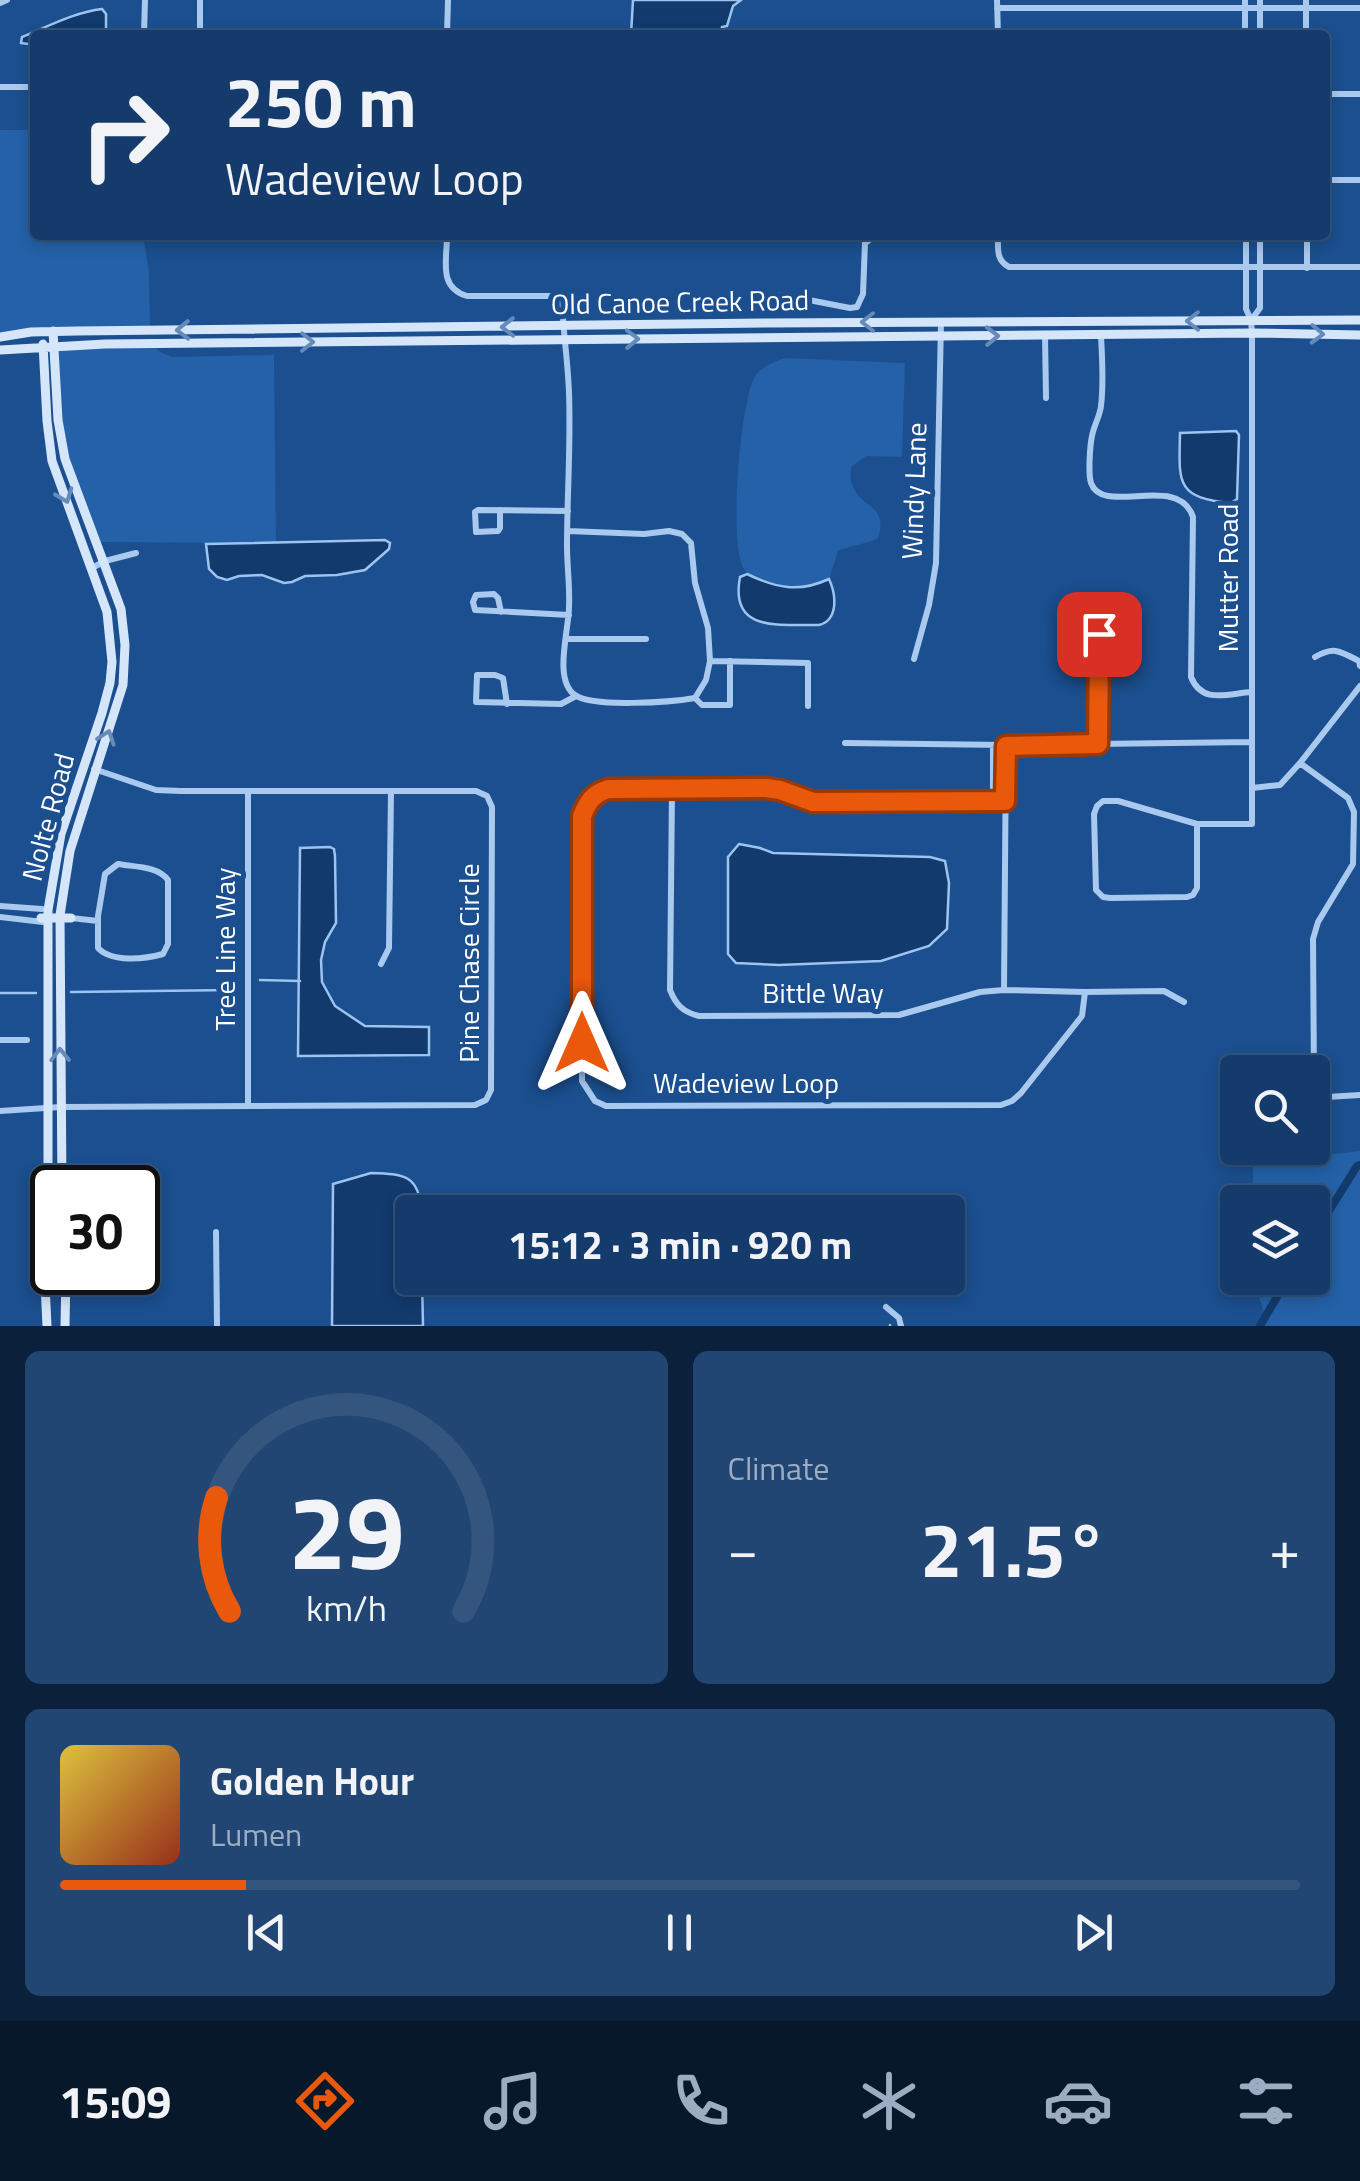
<!DOCTYPE html>
<html lang="en">
<head>
<meta charset="utf-8">
<style>
  body { margin:0; font-family:"Titillium Web",sans-serif; background:#214673; color:#f1f3f6; height:100vh; display:flex; flex-direction:column; font-size:38px; white-space:nowrap }
  * { box-sizing:border-box; margin:0 }
  p { font-size:32px; color:#9dadc1 }
  .icon { flex:none; width:55px; height:55px; fill:none; stroke:currentColor; stroke-width:2; stroke-linecap:round; stroke-linejoin:round }
  .map { position:relative; height:1326px; overflow:hidden }
  .side { display:flex; flex-direction:column; gap:25px; padding:25px; background:#0b203b; flex:1 }
  .side>* { flex:none }
  .hud { position:absolute; left:30px; top:30px; width:1300px; height:210px; border-radius:10px; box-shadow:0 5px 15px #0003,0 0 0 2px #33557e; background:#143b6b; color:#f1f3f6; overflow:hidden }
  .fabs { position:absolute; left:1220px; top:1055px; display:grid; gap:20px }
  .fabs a { display:grid; place-items:center; width:110px; height:110px; border-radius:10px; background:#143b6b; box-shadow:0 5px 15px #0003,0 0 0 2px #33557e; font-size:50px }
  .speed { position:absolute; left:30px; top:1165px; display:flex; gap:20px; font-size:50px; font-weight:700; text-align:center }
  .speed>* { display:grid; place-content:center; width:130px; height:130px; border-radius:50%; background:#143b6b; box-shadow:0 5px 15px #0003,0 0 0 2px #33557e; line-height:1 }
  .speed .limit { border:5px solid #111; border-radius:15px; background:#fff; color:#111 }
  .pin { position:absolute; display:grid; place-items:center; width:85px; height:85px; color:#fff; margin:-42px; border-radius:20px; box-shadow:0 5px 15px #0006 }
  .me { position:absolute; width:110px; margin:-55px; rotate:0deg; stroke-linejoin:round; filter:drop-shadow(0 0 8px #0008) }
  .turn { display:flex; align-items:center; gap:35px; height:210px; padding:0 30px; font-size:45px }
  .turn .icon { width:130px; height:130px; stroke-width:2.5 }
  .turn b { display:block; font-size:70px; line-height:85px }
  .big { font-size:75px; font-weight:700; line-height:1.1 }
  .side .card { flex:1; display:flex; flex-direction:column; justify-content:center; gap:15px; min-width:0; padding:0 35px; border-radius:15px; background:#214673 }
  .side .dial { align-items:center; gap:0 }
  .dial svg { height:260px; overflow:visible; fill:none; stroke:#33557e; stroke-width:7; stroke-linecap:round; text-anchor:middle }
  .dial text { fill:#f1f3f6; stroke:none }
  .song { display:flex; align-items:center; gap:30px }
  .cover { width:120px; height:120px; border-radius:15px; background:linear-gradient(135deg,hsl(50 70% 55%),hsl(10 70% 35%)) }
  .played { height:10px; border-radius:5px; background:linear-gradient(90deg,#ea580c 15%,#33557e 15%) }
  .keys { display:flex; justify-content:space-around; direction:ltr }
  .heat { display:flex; justify-content:space-between; align-items:center; font-size:55px; direction:ltr }
  .side .tiles { flex:1; display:grid; gap:25px; grid-template-columns:1fr 1fr }
  .card:last-child { grid-column:span 2 }
  .trip { position:absolute; left:395px; top:1195px; width:570px; height:100px; border-radius:10px; background:#143b6b; box-shadow:0 5px 15px #0003,0 0 0 2px #33557e; font-weight:700; line-height:100px; text-align:center }
  .tab-bar { display:flex; height:160px; justify-content:space-around; align-items:center; background:#08182b; color:#9dadc1 }
  .tab-bar .icon { width:70px; height:70px }
  .tab-bar .selected { color:#ea580c }
  .tab-bar b { font-size:45px; color:#f1f3f6 }
  .map>svg:first-child { display:block }
  .green { fill:#2461a8 }
  .water { fill:#123a6d; stroke:#9cc4f0; stroke-width:2.5 }
  .lines { fill:none; stroke-linecap:round; stroke-linejoin:round }
  .stream { stroke:#9cc4f0; stroke-width:2.5 }
  .canal { stroke:#123a6d; stroke-width:8 }
  .street { stroke:#a9c9ee; stroke-width:6 }
  .secondary { stroke:#d6e6fa; stroke-width:9 }
  .oneway { stroke:#668bba }
  .route-casing { stroke:#983908; stroke-width:25 }
  .route { stroke:#ea580c; stroke-width:18 }
  .labels { text-anchor:middle; stroke-width:10; stroke-linejoin:round; paint-order:stroke }
  .street-label { font-size:28px; fill:#fff; stroke:#1b4f8f }
</style>
</head>
<body>
<div class="map">
<svg width="1360" height="1326" viewBox="0 0 1360 1326">
  <rect width="100%" height="100%" fill="#1b4f8f"/>
  <path class="green" d="M0 130H35V235H143L149 272 150 327 0 333Z
    M155 347 162 353 172 357 274 355 276 543 101 542 69 459 62 420 58 349Z
    M785 358 905 363 902 457 866 456 851 467C851 471 850 480 852 484 859 508 889 504 878 538 865 545 851 545 838 551L829 579C804 591 789 591 763 581 755 577 749 577 744 569 728 545 740 406 754 378 759 367 774 362 785 358Z
    M1360 1151V1326H1263L1266 1319 1253 1278H1312V1202H1253V1153L1335 1154Z"/>
  <path class="water" d="M633 0H741L733 6 727 26 722 27 720 35H631Z
    M102 9 106 14V35H35V45L21 43 22 37C47 27 75 12 102 9Z
    M1236 431 1239 435 1237 499 1231 503C1175 498 1179 482 1180 433Z
    M385 540 390 543 389 549 365 570 337 575 305 576 292 582 284 583 262 575 239 576 227 580 217 577 209 569 206 544Z
    M747 574C776 588 799 593 829 579 836 594 839 620 819 625 782 624 729 634 740 577Z
    M739 844 760 848 773 853 930 857 945 861 949 883 947 929 929 946 881 961 779 965 736 963 728 954V857Z
    M330 847 334 849 335 856 336 923 325 942 321 960 322 982 335 1006 365 1026 429 1027V1055L298 1056 300 848Z
    M371 1173C404 1174 420 1175 421 1212H412V1278H422L423 1326H332L333 1184Z"/>
  <g class="lines">
    <path class="stream" d="M260 980 300 981
      M71 992 234 990
      M0 993H36
      M890 1326V1325"/>
    <path class="canal" d="M1312 1238 1357 1166 1360 1165
      M1260 1326 1288 1278"/>
    <path class="street" d="M200 0V35
      M997 0 998 35
      M1245 0V35
      M1260 0V35
      M1306 0V35
      M0 3 7 0
      M997 8H1360
      M144 35 145 0
      M447 35 448 0
      M0 87H35
      M1325 94H1360
      M1325 180H1360
      M447 235C447 261 438 287 467 296H556L562 301C563 332 568 362 569 393 571 444 567 495 567 546 567 566 570 586 569 607 569 630 553 680 575 695 593 708 672 702 695 698L706 680 710 661 708 628 695 583 691 543 682 534 669 531 644 534 568 531
      M998 235C998 249 996 260 1009 267H1360
      M1307 235V268
      M766 301 773 296 783 295 850 308 857 307 863 294 865 243 872 238
      M1252 319 1260 308V235
      M1045 335 1046 398
      M1101 335C1102 358 1104 382 1101 406 1100 416 1094 425 1092 436 1090 445 1088 474 1091 483 1103 517 1178 472 1193 517L1191 677C1202 704 1226 694 1251 692
      M500 510V528L498 531 476 532 475 512 478 510 568 511
      M92 568 105 561 136 553
      M501 612 498 598 494 594 476 595 473 602 475 610 569 615
      M567 639H646
      M1315 657C1334 646 1340 651 1359 661L1360 666
      M914 659 929 605 936 563 941 322
      M710 661 808 663V706
      M695 698 702 705H730V661
      M507 704 503 678 495 675H477L476 702 561 704 576 696
      M845 743 1006 745 1252 742
      M1098 744 1099 598
      M1300 763 1348 798 1354 812 1353 864 1318 922 1313 939 1314 1079 1319 1090 1327 1097 1360 1095
      M1252 788 1280 785 1300 763 1360 686
      M672 789 670 990C676 1005 683 1012 699 1016L899 1015 980 992 1004 990 1085 992 1164 991 1184 1002
      M248 793V1106
      M993 801V745
      M1005 801 813 802 780 790 766 788 608 789C593 794 588 801 582 816V1081L595 1101 606 1106 1001 1105 1012 1101 1021 1093 1082 1016 1085 992
      M1103 801H1118L1197 824V888L1193 895 1187 897 1110 898 1103 897 1096 890 1094 814 1097 806Z
      M1197 824H1252V333L1251 320 1246 309V235
      M118 864C135 867 158 866 168 880V944L163 954C145 959 112 963 98 948V916L105 874Z
      M0 906 42 909
      M0 917 43 922
      M71 918 98 921
      M381 964 389 948 391 791
      M1004 990 1006 745
      M0 1040H27
      M0 1111 61 1107 475 1105 486 1100 491 1090 492 807 487 796 476 791H181L156 790 94 769
      M216 1232 217 1326
      M886 1307 899 1318 901 1326"/>
    <path class="secondary" d="M53 331 58 420 65 459 121 609 125 645 123 685 70 851 60 915 62 1188
      M0 337 31 332 77 331 767 323 1360 320
      M43 344 47 421 52 461 107 612 112 662 110 683 102 713 61 834 48 910V1175L43 1241 47 1326
      M0 350 105 344 1252 333 1360 335
      M41 918H71
      M65 1326 66 1272"/>
  </g>
  <defs><path id="oneway-chevron" d="M-2-3.5L2.5 0L-2 3.5" fill="none" stroke-width="1.6" stroke-linecap="round" stroke-linejoin="round" transform="scale(2.5)"/></defs>
  <g class="oneway">
    <use href="#oneway-chevron" transform="translate(1193 321) rotate(180)"/>
    <use href="#oneway-chevron" transform="translate(868 322) rotate(180)"/>
    <use href="#oneway-chevron" transform="translate(508 327) rotate(179)"/>
    <use href="#oneway-chevron" transform="translate(183 330) rotate(179)"/>
    <use href="#oneway-chevron" transform="translate(1317 334) rotate(2)"/>
    <use href="#oneway-chevron" transform="translate(992 336) rotate(-1)"/>
    <use href="#oneway-chevron" transform="translate(632 339) rotate(-1)"/>
    <use href="#oneway-chevron" transform="translate(307 342)"/>
    <use href="#oneway-chevron" transform="translate(65 496) rotate(69)"/>
    <use href="#oneway-chevron" transform="translate(107 737) rotate(-71)"/>
    <use href="#oneway-chevron" transform="translate(60 1055) rotate(-91)"/>
  </g>
  <g class="lines">
    <defs>
      <path id="route" d="M582 1043V816C588 801 593 794 608 789L766 788 780 790 813 802 1005 801 1006 746 1098 744 1099 634"/>
    </defs>
    <use href="#route" class="route-casing"/>
    <use href="#route" class="route"/>
  </g>
  <g class="labels">
    <g class="street-label">
      <text transform="translate(680 302) rotate(-1)" y="10">Old Canoe Creek Road</text>
      <text transform="translate(914 491) rotate(-88)" y="10">Windy Lane</text>
      <text transform="translate(1228 578) rotate(-90)" y="10">Mutter Road</text>
      <text transform="translate(48 817) rotate(-75)" y="10">Nolte Road</text>
      <text transform="translate(225 949) rotate(-90)" y="10">Tree Line Way</text>
      <text transform="translate(469 963) rotate(-90)" y="10">Pine Chase Circle</text>
      <text x="823" y="1003">Bittle Way</text>
      <text x="746" y="1093">Wadeview Loop</text>
    </g>
  </g>
</svg>
<div class="fabs">
<a><svg class="icon" aria-label="search" viewBox="0 0 24 24"><circle cx="10" cy="10" r="6"/><path d="M15 15l6 6"/></svg></a>
<a><svg class="icon" aria-label="layers" viewBox="0 0 24 24"><path d="M12 4l9 5-9 5-9-5zM3 14l9 5 9-5"/></svg></a>
</div>
<div class="speed"><div class="limit">30</div></div>
<div class="pin" style="left:1099px;top:634px;background:#d93025"><svg class="icon" aria-label="arrive" viewBox="0 0 24 24"><path d="M6 21V4h12l-3 4 3 4H6"/></svg></div>
<svg class="me" style="left:582px;top:1043px" viewBox="-20 -20 40 40"><path d="M0-17L14 15 0 8-14 15z" fill="#ea580c" stroke="#fff" stroke-width="4"/></svg>
<div class="trip">15:12 · 3 min · 920 m</div>
<div class="hud">
<div class="turn"><svg class="icon" aria-label="right" viewBox="0 0 24 24"><path d="M7 20v-9h11M14 6l5 5-5 5"/></svg><div><b>250 m</b>Wadeview Loop</div></div>
</div>
</div>
<section class="side">
<div class="tiles">
<div class="card dial"><svg viewBox="0 0 100 80">
<path d="M14 69A42 42 0 1 1 86 69"/>
<path d="M14 69A42 42 0 0 1 10 34" stroke="#ea580c"/>
<text x="50" y="56" font-size="32" font-weight="700">29</text>
<text x="50" y="72" font-size="11">km/h</text>
</svg></div>
<div class="card"><p>Climate</p>
<div class="heat"><a>−</a><b class="big">21.5°</b><a>+</a></div>
</div>
<div class="card">
<div class="song"><i class="cover"></i><div><b>Golden Hour</b><p>Lumen</p></div></div>
<div class="played"></div>
<div class="keys"><svg class="icon" aria-label="previous" viewBox="0 0 24 24"><path d="M18 5L8 12l10 7zM5 5v14"/></svg><svg class="icon" aria-label="pause" viewBox="0 0 24 24"><path d="M8 5v14M16 5v14"/></svg><svg class="icon" aria-label="next" viewBox="0 0 24 24"><path d="M6 5l10 7-10 7zM19 5v14"/></svg></div>
</div>
</div>
</section>
<nav class="tab-bar">
<b>15:09</b>
<svg class="icon selected" aria-label="directions" viewBox="0 0 24 24"><path d="M12 3l9 9-9 9-9-9zM9 14v-3h6M13 9l2 2-2 2"/></svg>
<svg class="icon" aria-label="music" viewBox="0 0 24 24"><path d="M9 18V5l10-2v13"/><circle cx="6" cy="18" r="3"/><circle cx="16" cy="16" r="3"/></svg>
<svg class="icon" aria-label="phone" viewBox="0 0 24 24"><path d="M5 4h4l2 5-3 2q2 4 5 5l2-3 5 2v4C11 20 4 13 5 4z"/></svg>
<svg class="icon" aria-label="climate" viewBox="0 0 24 24"><path d="M12 3v18M4 7l16 10M4 17L20 7"/></svg>
<svg class="icon" aria-label="car" viewBox="0 0 24 24"><path d="M5 17H2v-5l4-1 3-4h7l3 4 3 1v5h-3M9 17h6M6 11h13"/><circle cx="7" cy="17" r="2"/><circle cx="17" cy="17" r="2"/></svg>
<svg class="icon" aria-label="filters" viewBox="0 0 24 24"><path d="M4 7h16M4 17h16"/><circle cx="9" cy="7" r="2"/><circle cx="15" cy="17" r="2"/></svg>
</nav>
</body>
</html>
